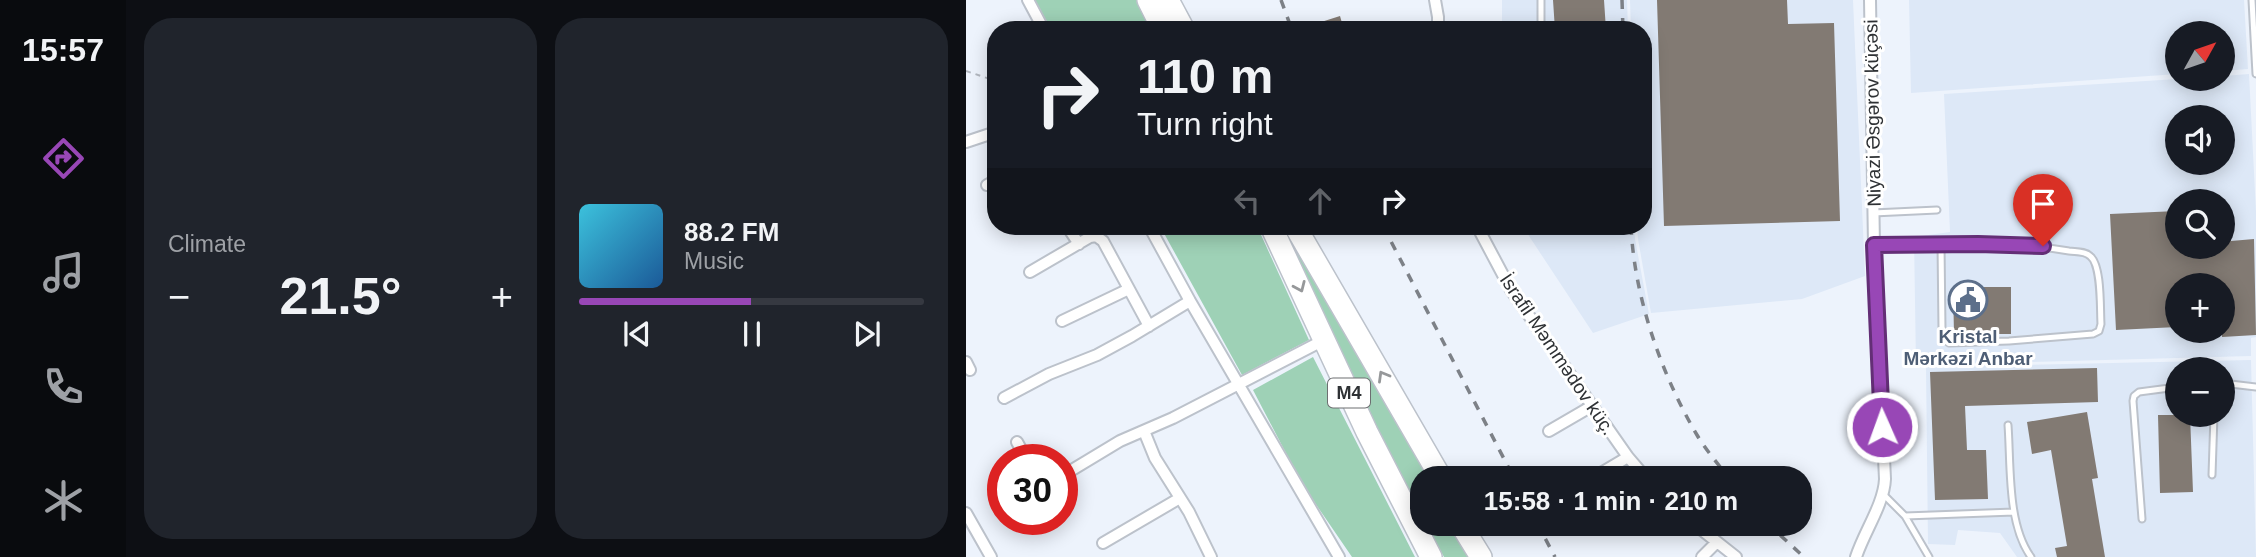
<!DOCTYPE html>
<html lang="en">
<head>
<meta charset="utf-8">
<style>
  body { margin:0; font-family:Arial,sans-serif; background:#20242c; color:#f1f3f6; height:100vh; display:flex; flex-direction:column; font-size:26px; white-space:nowrap }
  * { box-sizing:border-box; margin:0 }
  p { font-size:23px; color:#9ea1a6 }
  .icon { flex:none; width:38px; height:38px; fill:none; stroke:currentColor; stroke-width:2; stroke-linecap:round; stroke-linejoin:round }
  .map { position:relative; flex:1; overflow:hidden }
  .sheet { display:flex; flex-direction:column; gap:18px; padding:18px; background:#0d0f14; width:840px }
  .sheet>* { flex:none }
  .guide { position:absolute; left:21px; top:21px; width:665px; height:214px; border-radius:28px; box-shadow:0 4px 18px #0003; background:#171b24; color:#f1f3f6; overflow:hidden }
  .needle { width:46px; rotate:50deg }
  .controls { position:absolute; left:1199px; top:21px; display:grid; gap:14px }
  .controls a { display:grid; place-items:center; width:70px; height:70px; border-radius:50%; background:#171b24; box-shadow:0 4px 18px #0003; font-size:35px }
  .speed { position:absolute; left:21px; top:444px; display:flex; gap:14px; font-size:35px; font-weight:700; text-align:center }
  .speed>* { display:grid; place-content:center; width:91px; height:91px; border-radius:50%; background:#171b24; box-shadow:0 4px 18px #0003; line-height:1 }
  .speed .limit { border:10px solid #d22; background:#fff; color:#111 }
  .pin { position:absolute; display:grid; place-items:center; width:60px; height:60px; color:#fff; margin:-72px -30px; border-radius:50% 50% 50% 0; rotate:-45deg; box-shadow:0 0 7px #0007 }
  .pin .icon { rotate:45deg }
  .me { position:absolute; width:77px; margin:-38px; rotate:358deg; stroke-linejoin:round; filter:drop-shadow(0 0 5px #0008) }
  .turn { display:flex; align-items:center; gap:24px; height:147px; padding:0 35px; font-size:32px }
  .turn .icon { width:91px; height:91px; stroke-width:2.5 }
  .turn b { display:block; font-size:49px; line-height:60px }
  .lanes { display:flex; align-items:center; height:66px; padding:0 35px; background:#0003; justify-content:center; gap:35px; direction:ltr }
  .lanes .off { opacity:.35 }
  .big { font-size:52px; font-weight:600; line-height:1.1 }
  .sheet .tile { flex:1; display:flex; flex-direction:column; justify-content:center; gap:10px; min-width:0; padding:0 24px; border-radius:28px; background:#20242c }
  .song { display:flex; align-items:center; gap:21px }
  .cover { width:84px; height:84px; border-radius:10px; background:linear-gradient(135deg,hsl(190 70% 55%),hsl(210 70% 35%)) }
  .played { height:7px; border-radius:4px; background:linear-gradient(90deg,#9847b6 50%,#363941 50%) }
  .keys { display:flex; justify-content:space-around; direction:ltr }
  .heat { display:flex; justify-content:space-between; align-items:center; font-size:38px; direction:ltr }
  .sheet .tiles { flex:1; display:grid; gap:18px; grid-template-columns:repeat(2,1fr) }
  .trip { position:absolute; left:444px; top:466px; width:402px; height:70px; border-radius:28px; background:#171b24; box-shadow:0 4px 18px #0003; font-weight:600; line-height:70px; text-align:center }
  main { display:flex; flex:1; min-height:0 }
  .menu { display:flex; flex-direction:column; width:126px; justify-content:space-around; align-items:center; background:#090b0e; color:#9ea1a6 }
  .menu .icon { width:49px; height:49px }
  .menu .on { color:#9847b6 }
  .menu b { font-size:32px; color:#f1f3f6 }
  .map>svg:first-child { display:block }
  .built { fill:#dde8f7; fill-rule:evenodd }
  .green { fill:#9ed1b6 }
  .building { fill:#827a73 }
  .lines { fill:none; stroke-linecap:round; stroke-linejoin:round }
  .lane-casing { stroke:#bcc2cb; stroke-width:9 }
  .street-casing { stroke:#bcc2cb; stroke-width:14 }
  .highway-casing { stroke:#bcc2cb; stroke-width:24 }
  .path { stroke:#b2b7bf; stroke-width:2; stroke-dasharray:5 5; stroke-linecap:butt }
  .lane { stroke:#fff; stroke-width:5 }
  .street { stroke:#fff; stroke-width:10 }
  .highway { stroke:#fff; stroke-width:21 }
  .rail { stroke:#7d8187; stroke-width:3.5; stroke-dasharray:9 9; stroke-linecap:butt }
  .oneway { stroke:#96989a }
  .route-casing { stroke:#632e76; stroke-width:18 }
  .route { stroke:#9847b6; stroke-width:12 }
  .labels { text-anchor:middle; stroke-width:6; stroke-linejoin:round; paint-order:stroke }
  .shield { fill:#fff; stroke:#6d6f71; stroke-width:2 }
  .shield-label { font-size:18px; font-weight:bold; fill:#2e3134 }
  .street-label { font-size:19px; fill:#2e3134; stroke:#fff }
  .service-label { font-size:19px; font-weight:bold; fill:#4e5e75; stroke:#fff }
</style>
</head>
<body>
<main>
<nav class="menu">
<b>15:57</b>
<svg class="icon on" aria-label="directions" viewBox="0 0 24 24"><path d="M12 3l9 9-9 9-9-9zM9 14v-3h6M13 9l2 2-2 2"/></svg>
<svg class="icon" aria-label="music" viewBox="0 0 24 24"><path d="M9 18V5l10-2v13"/><circle cx="6" cy="18" r="3"/><circle cx="16" cy="16" r="3"/></svg>
<svg class="icon" aria-label="phone" viewBox="0 0 24 24"><path d="M5 4h4l2 5-3 2q2 4 5 5l2-3 5 2v4C11 20 4 13 5 4z"/></svg>
<svg class="icon" aria-label="climate" viewBox="0 0 24 24"><path d="M12 3v18M4 7l16 10M4 17L20 7"/></svg>
</nav>
<section class="sheet">
<div class="tiles">
<div class="tile"><p>Climate</p>
<div class="heat"><a>−</a><b class="big">21.5°</b><a>+</a></div>
</div>
<div class="tile">
<div class="song"><i class="cover"></i><div><b>88.2 FM</b><p>Music</p></div></div>
<div class="played"></div>
<div class="keys"><svg class="icon" aria-label="previous" viewBox="0 0 24 24"><path d="M18 5L8 12l10 7zM5 5v14"/></svg><svg class="icon" aria-label="pause" viewBox="0 0 24 24"><path d="M8 5v14M16 5v14"/></svg><svg class="icon" aria-label="next" viewBox="0 0 24 24"><path d="M6 5l10 7-10 7zM19 5v14"/></svg></div>
</div>
</div>
</section>
<div class="map">
<svg width="1290" height="557" viewBox="0 0 1290 557">
  <rect width="100%" height="100%" fill="#edf3fc"/>
  <path class="built" d="M536 0H661L662 30H536Z
    M664 0H887L899 276 836 299 685 313 672 239 671 226H677V30H665Z
    M943 0H1278L1282 69 1257 71 1256 33H1211V74L945 93Z
    M1283 74 1290 212V337L1285 338V356L950 365 948 237 984 232 978 94 1211 79H1256L1257 76ZM1211 117H1256V163H1211ZM1211 201H1256V247H1211ZM1211 285H1256V331H1211Z
    M560 226H668L669 239 683 314 627 333 563 236Z
    M1285 360 1290 557H1051L1034 533 992 530 989 545 962 544 960 367ZM1211 369H1256V415H1211Z"/>
  <path class="green" d="M69 0H173L189 30H85Z
    M194 226H291L343 340 276 375Z
    M317 226H319L461 473 462 478H457V492C447 496 442 489 436 483Z
    M347 357 449 557H386L336 484 287 390Z
    M462 523H487L504 557H478L467 537Z"/>
  <path class="building" d="M587 0H638L640 30H589Z
    M691 0H821L822 24 868 23 874 221 698 226Z
    M374 16 378 30H354L352 23Z
    M1211 211V247H1256V215L1264 214 1265 241 1288 239 1290 335 1256 337V285H1211V327L1150 330 1144 214Z
    M987 287H1045V334H988Z
    M1131 368 1132 402 999 406 1001 450H1020L1022 499 969 500 964 372Z
    M1121 412 1132 478 1126 479 1139 557H1091L1089 548 1101 546 1085 450 1066 454 1061 422Z
    M1192 415H1224L1227 492 1194 493Z"/>
  <g class="lines">
    <defs>
      <path id="lane" d="M575 0V30
        M1286 0 1290 74
        M907 213 971 210
        M908 245C973 244 1039 240 1103 251 1110 252 1119 251 1124 256 1136 265 1134 309 1135 324L1133 331 1127 334 1043 341 983 343 978 339 976 329 975 244
        M1256 383 1290 387
        M1042 425C1045 466 1041 524 1065 557
        M1246 475 1248 415
        M917 494 939 516 963 557
        M939 516 1048 512
        M1176 519 1167 401 1168 396 1173 392 1211 387"/>
      <path id="street" d="M62 0 78 30
        M469 0 472 17V30
        M0 142 30 132
        M21 185 30 180
        M101 226 113 244
        M183 226 224 301 373 557
        M511 226 545 290 662 457 680 478
        M64 272 124 237 130 236 137 241 183 326
        M96 321 163 289
        M0 362 4 370
        M38 398 83 374 131 355 166 336 224 301
        M178 431 189 458 223 512 245 557
        M583 431 626 406
        M51 442 61 460
        M96 476 154 441 207 418 358 340
        M632 478 635 473 662 457
        M0 513 25 557
        M727 523 770 557
        M137 543 214 498
        M736 557 750 543
        M890 557C898 532 918 504 919 479L908 245 904 0"/>
      <path id="highway" d="M182 0 197 30
        M202 0 218 30
        M305 226 401 432 465 557
        M329 226 475 478
        M494 523 515 557"/>
    </defs>
    <use href="#lane" class="lane-casing"/>
    <use href="#street" class="street-casing"/>
    <use href="#highway" class="highway-casing"/>
    <path class="path" d="M0 71 30 81"/>
    <use href="#lane" class="lane"/>
    <use href="#street" class="street"/>
    <use href="#highway" class="highway"/>
    <path class="rail" d="M315 0 326 30
      M656 0 657 30
      M417 226 548 478
      M665 226C668 296 695 374 731 435 740 450 752 464 763 478
      M571 523 589 557
      M801 523 838 557"/>
  </g>
  <defs><path id="oneway-chevron" d="M-2-3.5L2.5 0L-2 3.5" fill="none" stroke-width="1.6" stroke-linecap="round" stroke-linejoin="round" transform="scale(1.75)"/></defs>
  <g class="oneway">
    <use href="#oneway-chevron" transform="translate(334 287) rotate(66)"/>
    <use href="#oneway-chevron" transform="translate(417 376) rotate(-120)"/>
  </g>
  <g class="lines">
    <defs>
      <path id="route" d="M916 427 908 245 1012 244 1077 246"/>
    </defs>
    <use href="#route" class="route-casing"/>
    <use href="#route" class="route"/>
  </g>
  <defs>
    <symbol id="civic-ring" viewBox="-11 -11 22 22"><circle r="9.5" fill="#fff" stroke="#5c6f8a" stroke-width="1.5"/><path d="M-.6-6.5H3V-4.5H.6V-3L4-1V1h2V6H-6V1h2V-1L-.6-3ZM-1.2 2.5V6h2.4V2.5Z" fill="#5c6f8a"/></symbol>
  </defs>
  <g fill-rule="evenodd">
    <use href="#civic-ring" x="980" y="278" width="44" height="44"/>
  </g>
  <g class="labels">
    <rect class="shield" x="362" y="378.5" width="42" height="29" rx="5"/>
    <g class="shield-label">
      <text x="383" y="399">M4</text>
    </g>
    <g class="street-label">
      <text transform="translate(906 113) rotate(-91)" y="7">Niyazi Əsgərov küçəsi</text>
      <text transform="translate(592 354) rotate(56)" y="7">İsrafil Məmmədov küç.</text>
    </g>
    <g class="service-label">
      <text x="1002" y="343">Kristal<tspan x="1002" dy="22">Mərkəzi Anbar</tspan></text>
    </g>
  </g>
</svg>
<div class="controls">
<a><svg class="needle" viewBox="-14 -14 28 28"><path d="M0-13l5 13h-10z" fill="#e53935"/><path d="M0 13l5-13h-10z" fill="#9ea1a6"/></svg></a>
<a><svg class="icon" aria-label="sound" viewBox="0 0 24 24"><path d="M4 9h4l5-4v14l-5-4H4zM17 9q2 3 0 6"/></svg></a>
<a><svg class="icon" aria-label="search" viewBox="0 0 24 24"><circle cx="10" cy="10" r="6"/><path d="M15 15l6 6"/></svg></a>
<a>+</a>
<a>−</a>
</div>
<div class="speed"><div class="limit">30</div></div>
<div class="pin" style="left:1077px;top:246px;background:#d93025"><svg class="icon" aria-label="arrive" viewBox="0 0 24 24"><path d="M6 21V4h12l-3 4 3 4H6"/></svg></div>
<svg class="me" style="left:916px;top:427px" viewBox="-20 -20 40 40"><circle r="17" fill="#9847b6" stroke="#fff" stroke-width="3"/><path d="M0-11L8 9 0 5-8 9z" fill="#fff"/></svg>
<div class="trip">15:58 · 1 min · 210 m</div>
<div class="guide">
<div class="turn"><svg class="icon" aria-label="right" viewBox="0 0 24 24"><path d="M7 20v-9h11M14 6l5 5-5 5"/></svg><div><b>110 m</b>Turn right</div></div>
<div class="lanes"><svg class="icon off" aria-label="left" viewBox="0 0 24 24"><path d="M17 20v-9H6M10 6l-5 5 5 5"/></svg><svg class="icon off" aria-label="ahead" viewBox="0 0 24 24"><path d="M12 20V5M6 11l6-6 6 6"/></svg><svg class="icon" aria-label="right" viewBox="0 0 24 24"><path d="M7 20v-9h11M14 6l5 5-5 5"/></svg></div>
</div>
</div>
</main>
</body>
</html>
